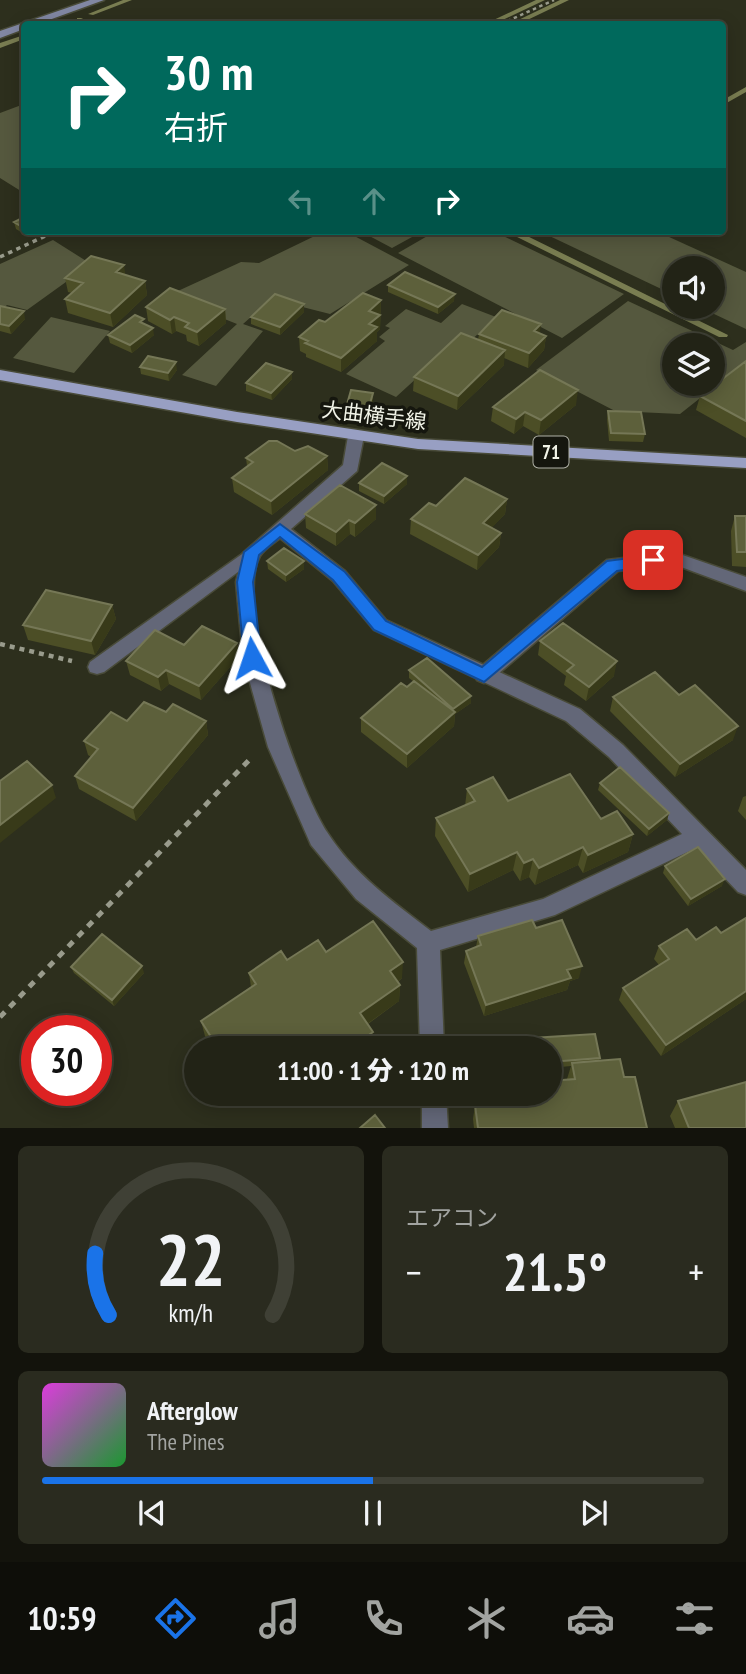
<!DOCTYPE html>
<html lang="ja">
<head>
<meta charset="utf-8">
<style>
  body { margin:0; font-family:"PT Sans Narrow","Noto Sans JP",sans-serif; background:#2a2b1f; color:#f1f3f6; height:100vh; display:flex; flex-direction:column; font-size:26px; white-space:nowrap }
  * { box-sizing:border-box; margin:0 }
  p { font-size:23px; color:#a2a4a1 }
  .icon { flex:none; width:38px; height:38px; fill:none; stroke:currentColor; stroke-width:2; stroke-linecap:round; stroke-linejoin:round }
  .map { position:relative; height:1128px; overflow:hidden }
  .details { display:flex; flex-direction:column; gap:18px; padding:18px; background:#13130c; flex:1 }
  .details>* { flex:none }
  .banner { position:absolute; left:21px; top:21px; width:705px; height:214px; border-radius:7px; box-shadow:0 4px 18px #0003,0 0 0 2px #3f4035; background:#00695c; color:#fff; overflow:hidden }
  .buttons { position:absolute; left:662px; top:256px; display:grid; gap:14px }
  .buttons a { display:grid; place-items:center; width:63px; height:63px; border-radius:50%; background:#222316; box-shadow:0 4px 18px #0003,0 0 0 2px #3f4035; font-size:35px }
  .speed { position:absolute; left:21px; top:1015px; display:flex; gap:14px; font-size:35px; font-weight:700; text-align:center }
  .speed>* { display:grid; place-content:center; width:91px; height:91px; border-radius:50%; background:#222316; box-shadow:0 4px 18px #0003,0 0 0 2px #3f4035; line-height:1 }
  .speed .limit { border:10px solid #d22; background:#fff; color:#111 }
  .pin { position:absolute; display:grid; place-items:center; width:60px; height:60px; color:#fff; margin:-30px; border-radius:14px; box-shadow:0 4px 10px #0006 }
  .me { position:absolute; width:77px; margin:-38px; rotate:355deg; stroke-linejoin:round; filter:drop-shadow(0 0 5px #0008) }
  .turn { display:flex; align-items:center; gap:24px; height:147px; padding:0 28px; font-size:32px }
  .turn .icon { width:91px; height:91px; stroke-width:2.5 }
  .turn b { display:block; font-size:49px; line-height:60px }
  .lanes { display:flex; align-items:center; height:66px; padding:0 28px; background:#0003; justify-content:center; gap:35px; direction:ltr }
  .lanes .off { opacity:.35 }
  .big { font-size:52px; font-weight:800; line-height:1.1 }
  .details .tile { flex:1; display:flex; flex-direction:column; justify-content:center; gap:10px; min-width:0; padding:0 24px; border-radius:10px; background:#2a2b1f }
  .details .dial { align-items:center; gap:0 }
  .dial svg { height:182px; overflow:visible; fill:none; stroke:#3f4035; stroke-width:7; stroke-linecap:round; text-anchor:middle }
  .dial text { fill:#f1f3f6; stroke:none }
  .song { display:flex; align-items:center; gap:21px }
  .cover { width:84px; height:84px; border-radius:10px; background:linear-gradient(135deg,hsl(300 70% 55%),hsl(130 70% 35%)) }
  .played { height:7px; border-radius:4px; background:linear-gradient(90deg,#1a73e8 50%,#3f4035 50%) }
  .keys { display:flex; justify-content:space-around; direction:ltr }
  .heat { display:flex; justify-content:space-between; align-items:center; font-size:38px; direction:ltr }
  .details .tiles { flex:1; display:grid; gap:18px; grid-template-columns:1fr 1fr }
  .tile:last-child { grid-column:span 2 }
  .trip { position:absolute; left:184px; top:1036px; width:378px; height:70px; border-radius:35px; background:#222316; box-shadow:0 4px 18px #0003,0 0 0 2px #3f4035; font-weight:800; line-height:70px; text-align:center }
  .tab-bar { display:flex; height:112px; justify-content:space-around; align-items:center; background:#0e0e09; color:#a2a4a1 }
  .tab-bar .icon { width:49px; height:49px }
  .tab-bar .current { color:#1a73e8 }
  .tab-bar b { font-size:32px; color:#f1f3f6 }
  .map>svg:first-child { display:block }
  .green { fill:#55583e; fill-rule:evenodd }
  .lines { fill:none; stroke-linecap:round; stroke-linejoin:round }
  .stream { fill:#797d51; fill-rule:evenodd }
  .lane-casing { stroke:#494b39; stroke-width:3 }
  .street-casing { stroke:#494b39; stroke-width:3 }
  .secondary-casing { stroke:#494b39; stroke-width:3 }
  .primary-casing { stroke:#494b39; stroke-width:3 }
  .path-far3 { stroke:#999b8c; stroke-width:2.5; stroke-dasharray:3.5 3.5; stroke-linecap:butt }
  .path-far2 { stroke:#999b8c; stroke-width:3.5; stroke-dasharray:4.5 4.5; stroke-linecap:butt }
  .path-far1 { stroke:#999b8c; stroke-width:4.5; stroke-dasharray:5 5; stroke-linecap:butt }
  .path { stroke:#999b8c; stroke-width:5; stroke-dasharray:7 7; stroke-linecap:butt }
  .lane { fill:#636778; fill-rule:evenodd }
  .street { fill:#636778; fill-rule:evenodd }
  .secondary { fill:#8187a3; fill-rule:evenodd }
  .primary { fill:#989fc3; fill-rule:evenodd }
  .wall { fill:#4c4e26 }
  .shaded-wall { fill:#383a19 }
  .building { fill:#5d603b; stroke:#757756; stroke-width:2 }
  .route { fill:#1a73e8; stroke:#114b97; stroke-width:2 }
  .labels { text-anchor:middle; stroke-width:7; stroke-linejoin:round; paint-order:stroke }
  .shield { fill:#15160e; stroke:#b0b1a7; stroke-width:2 }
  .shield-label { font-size:19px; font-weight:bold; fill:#f2f4e8 }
  .street-label { font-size:21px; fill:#f2f4e8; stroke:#15160e }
</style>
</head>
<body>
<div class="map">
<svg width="746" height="1128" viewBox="0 0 746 1128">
  <rect width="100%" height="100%" fill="#2d2f1d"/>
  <path class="green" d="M24 104V193L0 178V113Z
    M325 231H345L409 265 330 314 271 299 243 324 263 331 216 386 182 375 237 324 167 296 241 262 259 263Z
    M360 231H423L392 248Z
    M436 231H493L624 294 562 338 398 253Z
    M539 231H656L746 272V329L697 306H712V268H674V295Z
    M53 240 91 264 27 310 7 305 0 311V264Z
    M628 301 733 350 746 342V366L742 365 680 414 615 411 536 370ZM674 345H712V383H674Z
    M462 304 496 317 464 347 454 344 396 397 346 374 385 341 379 337 390 328 385 326 406 309 441 323Z
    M51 317 110 331 74 373 13 358Z"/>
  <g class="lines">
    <path class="stream" d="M123 0H132L93 15 88 14Z
      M536 0H545L494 24H485Z
      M560 0H569L519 24H510Z
      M77 18H81L94 24H85L77 20Z
      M65 21H68V24H57Z
      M24 35V39L0 48V43Z
      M746 87V92L723 105V100Z
      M505 231H517L728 335 727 337H719Z"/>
    <defs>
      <path id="lane" d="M252 547 258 549 261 553 258 557 104 672 97 674 90 672 88 667 90 662Z
        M674 552 746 577V591L673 564 618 571 491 680 484 683 477 680 474 675 477 670 607 560Z"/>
      <path id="street" d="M356 431 364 436 357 471 291 529 345 571 386 620 580 709 623 745 746 870V895L738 892 696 848 555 915 440 950 444 1048H420L417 948 356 899 311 845 268 747 243 658 236 582 243 553 343 465 348 436ZM280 538 333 581 374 630 566 721 609 757 682 834 543 899 431 931C393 902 353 873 327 832 298 788 233 602 260 556 264 549 274 543 280 538Z
        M422 1094H446L448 1128H422Z"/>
      <path id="secondary" d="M90 0H104L38 24H24V29L0 38V31Z"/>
      <path id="primary" d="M0 370 237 412 418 439 746 458V468L418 449 237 422 0 380Z"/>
    </defs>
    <use href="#lane" class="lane-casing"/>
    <use href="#street" class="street-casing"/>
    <use href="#secondary" class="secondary-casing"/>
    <use href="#primary" class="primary-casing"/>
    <path class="path-far3" d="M501 24 554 0"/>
    <path class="path-far2" d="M0 257 56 231"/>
    <path class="path-far1" d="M0 644 72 661"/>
    <path class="path" d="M0 1017 252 757"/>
    <use href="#lane" class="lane"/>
    <use href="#street" class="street"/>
    <use href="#secondary" class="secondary"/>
    <use href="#primary" class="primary"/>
  </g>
  <path class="wall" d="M24 217V231H35L26 235 16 229 14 222Z
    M126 275 145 281 147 295 113 327 68 313 65 299 72 293 68 292 65 278Z
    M388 285 454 301 438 314 388 292Z
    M381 300 380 329 377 332V341L341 372 306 357V354L300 351 299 337 325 322Z
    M304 304V312L280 335 251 324V317Z
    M0 306 25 319 11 334 0 331Z
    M146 307 225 309 226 323 199 346 187 341 186 335 176 331 172 334 148 321Z
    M145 325 154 335 132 353 110 343 108 335Z
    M540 333 546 336 544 350 528 368 504 358V365L457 410 413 391 414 377 478 340 479 334Z
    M746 361V438L696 410 700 396Z
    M140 367 177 370 169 381 141 374Z
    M292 379 272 400 246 391V383Z
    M373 400 368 418 346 416V408Z
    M576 405 539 435 523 426 514 434 491 421 493 407Z
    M608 411 645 434 643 442 609 441 607 419Z
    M295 451 327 456 328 470 272 515 234 492 232 478 247 466 246 458Z
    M359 483 407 484 384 504 359 491Z
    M507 499 505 514 491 528 501 533 499 547 477 570 410 534 411 519 436 506Z
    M376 505V519L355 537 350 534 336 546 306 528 305 514Z
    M735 516H746V567L732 566 731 531Z
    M267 561 304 569 286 582 268 569Z
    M112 605 116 619 95 655 28 640 23 625Z
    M540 641 614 676 586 701 564 685 566 676 538 655Z
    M237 643 239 657 201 700 169 684 161 691 130 675 126 661 184 645Z
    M409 670 471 696V703L455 714 454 726 407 768 361 732V718L414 682 409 678Z
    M679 695 733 740 675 777 610 711 613 697Z
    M127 721H206L208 735 136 821 79 789 75 776 91 757 88 755 84 741Z
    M600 783 669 813 667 820 647 836 598 790Z
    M467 789 508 801 601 819 633 834 628 852 583 873 578 865 535 885 529 877 520 881 513 870 468 892 435 836 436 818 465 806Z
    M746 796V820L738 811 743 797Z
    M665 866 722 886 688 906 663 873Z
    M746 918V999L661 1056 619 1000 623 988 659 965 654 959 659 946 696 940 721 933Z
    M536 928 579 978 570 981 567 990 484 1016 464 963 466 951 476 947 478 936Z
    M326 952 402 978 398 982 400 985 399 1001 368 1024 373 1047 372 1048H212L205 1036 201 1021 251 987 249 973 287 960Z
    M71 967 144 973 114 1006 74 973Z
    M516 1039 600 1058 599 1061 624 1077 647 1128H474L473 1119 475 1105 511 1102 512 1094H550L567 1079 571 1066 550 1068V1048H515Z
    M241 1094H263L248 1104Z
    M678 1101 746 1128H675L670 1116Z"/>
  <path class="shaded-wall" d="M25 231H35L26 235Z
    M124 265 126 279 116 272Z
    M145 281 147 295 113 327 110 313Z
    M455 294 454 301 438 314V307Z
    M381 300 380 329 377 332V341L341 372V358L369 311Z
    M304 304V312L280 335V327Z
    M225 309 226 323 199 346 197 332Z
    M24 311 25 319 11 334 9 326Z
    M174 317 176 331 172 334 170 320Z
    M541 324 539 338 534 331Z
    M153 328 154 335 132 353 130 345Z
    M546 336 544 350 528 368 529 353Z
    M505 350 504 365 457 410 458 396Z
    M176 362 177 370 169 381 168 373Z
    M292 372V379L272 400 271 393Z
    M578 390 576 405 539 435 541 420Z
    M373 393V400L368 418V411Z
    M525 412 523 426 514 434 516 419Z
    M327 456 328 470 272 515 271 501Z
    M407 476V484L384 504V496Z
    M507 499 505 514 482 538 483 523Z
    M376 505V519L355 537V523Z
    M349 520 350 534 336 546V532Z
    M501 533 499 547 477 570 478 555Z
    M304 561V569L286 582V575Z
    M112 605 116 619 95 655 91 641Z
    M237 643 239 657 201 700 199 686Z
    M617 661 614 676 586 701 589 687Z
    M166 670 169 684 161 691 158 677Z
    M471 696V703L455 714 454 726 407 768V754L453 714V709Z
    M206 721 208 735 136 821 133 808Z
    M738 726 733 740 675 777 680 764Z
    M52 785 56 798 0 843V825Z
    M669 813 667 820 647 836 649 829Z
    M633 834 628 852 583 873 588 855Z
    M583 847 578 865 535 885 539 868Z
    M517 852 513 870 468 892 470 874Z
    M533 859 529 877 520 881 524 863Z
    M725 879 722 886 688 906 691 899Z
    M403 962 402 978 389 988 390 971Z
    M142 966 144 973 114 1006 112 1000Z
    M582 966 579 978 570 981 567 990 484 1016 486 1005 567 970Z
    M400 985 399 1001 360 1029V1013Z
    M746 991V999L661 1056 666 1045Z
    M373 1032V1047L372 1048H350Z
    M340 1041V1048H330Z
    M246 1094H263L248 1104Z"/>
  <path class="building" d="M24 217V228L14 222Z
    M91 256 124 265 116 272 145 281 110 313 65 299 83 283 65 278Z
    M405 272 455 294 438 307 388 285Z
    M170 288 225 309 197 332 185 327 189 323 174 317 170 320 146 307Z
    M363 293 381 300 369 311 380 315 369 324 377 327 341 358 305 343 308 341 299 337 319 320 325 322Z
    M275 294 304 304 280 327 251 317Z
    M0 306 24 311 9 326 0 324Z
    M502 310 541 324 534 331 546 336 529 353 479 334Z
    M135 315 144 319 140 322 153 328 130 345 108 335Z
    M461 333 505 350 458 396 414 377Z
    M148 356 176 362 168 373 140 367Z
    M746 361V421L700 396Z
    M266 363 292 372 271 393 246 383Z
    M540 370 578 390 541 420 525 412 516 419 493 407Z
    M351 390 373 393 368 411 346 408Z
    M608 411 641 412 645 434 611 433Z
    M269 441H277L295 451 308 446 327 456 271 501 232 478 253 462 246 458Z
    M382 463 407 476 384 496 359 483Z
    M465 478 507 499 483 523 501 533 478 555 411 519 429 503 436 506Z
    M340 485 376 505 355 523 349 520 336 532 305 514Z
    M735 516H746V552H737Z
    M284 548 304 561 286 575 267 561Z
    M46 590 112 605 91 641 23 625Z
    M563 623 617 661 589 687 567 671 574 665 540 641Z
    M202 626 237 643 199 686 166 670 158 677 126 661 155 630 184 645Z
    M427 658 471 696 453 709 409 670Z
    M655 672 679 695 695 685 738 726 680 764 613 697Z
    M414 681 455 712 407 754 361 718 401 683 407 687Z
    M144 702 166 712 173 704 206 721 133 808 75 776 98 749 84 741 111 712 127 721Z
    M27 761 52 785 0 825V781Z
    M620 767 669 813 649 829 600 783Z
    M570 774 601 819 617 811 633 834 588 855 583 847 539 868 533 859 524 863 517 852 470 874 436 818 475 801 467 789 493 777 508 801Z
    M698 847 725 879 691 899 665 866Z
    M746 918V991L666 1045 623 988 669 959 659 946 687 929 696 940 716 927 721 933Z
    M532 920 536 928 562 920 582 966 567 970 571 978 486 1005 466 951 481 945 478 936Z
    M373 921 403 962 390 971 400 985 360 1013 373 1032 350 1048H345L340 1041 330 1048H313L310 1044 304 1048H218L201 1021 256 984 249 973 281 951 287 960 318 940 326 952Z
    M102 934 142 966 112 1000 71 967Z
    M595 1034 600 1058 550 1062V1048H518L516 1039Z
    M620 1059 624 1077H635L647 1128H478L475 1105 517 1101 516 1094H550V1081L575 1079 572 1063Z
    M746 1082V1128H689L678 1101Z
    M375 1115 385 1128H360Z"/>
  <path class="route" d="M280 524 345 572 386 621 482 667 607 561 653 555 661 560 653 566 617 571 484 682 374 630 333 580 280 537 259 555 253 582 261 658 252 665 244 658 237 582 244 552Z"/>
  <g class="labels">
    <rect class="shield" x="533.5" y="436.5" width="35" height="31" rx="5"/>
    <g class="shield-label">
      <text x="551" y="459">71</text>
    </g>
    <g class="street-label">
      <text transform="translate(374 416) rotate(7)" y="7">大曲横手線</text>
    </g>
  </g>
</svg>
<div class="buttons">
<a><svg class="icon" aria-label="sound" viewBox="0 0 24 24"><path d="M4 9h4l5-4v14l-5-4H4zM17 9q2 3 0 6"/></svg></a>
<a><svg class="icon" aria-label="layers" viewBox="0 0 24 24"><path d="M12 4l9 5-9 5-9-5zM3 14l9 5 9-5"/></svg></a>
</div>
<div class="speed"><div class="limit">30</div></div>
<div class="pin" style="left:653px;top:560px;background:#d93025"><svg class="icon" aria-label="arrive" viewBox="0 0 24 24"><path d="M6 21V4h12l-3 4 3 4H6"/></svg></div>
<svg class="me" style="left:252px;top:658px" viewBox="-20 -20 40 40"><path d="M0-17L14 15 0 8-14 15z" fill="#1a73e8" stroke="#fff" stroke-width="4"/></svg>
<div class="trip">11:00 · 1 分 · 120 m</div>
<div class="banner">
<div class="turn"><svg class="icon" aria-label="right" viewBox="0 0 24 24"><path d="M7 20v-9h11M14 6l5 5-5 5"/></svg><div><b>30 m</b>右折</div></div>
<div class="lanes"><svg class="icon off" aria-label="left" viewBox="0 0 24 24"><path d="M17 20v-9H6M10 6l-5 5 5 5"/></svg><svg class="icon off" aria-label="ahead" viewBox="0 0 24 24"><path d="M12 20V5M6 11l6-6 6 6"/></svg><svg class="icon" aria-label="right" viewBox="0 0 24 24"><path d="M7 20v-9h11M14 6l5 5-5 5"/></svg></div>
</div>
</div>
<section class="details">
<div class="tiles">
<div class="tile dial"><svg viewBox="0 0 100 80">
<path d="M14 69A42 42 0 1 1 86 69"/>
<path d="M14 69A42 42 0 0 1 8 42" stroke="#1a73e8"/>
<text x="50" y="56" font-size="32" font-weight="700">22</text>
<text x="50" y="72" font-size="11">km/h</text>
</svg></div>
<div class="tile"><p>エアコン</p>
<div class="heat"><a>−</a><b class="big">21.5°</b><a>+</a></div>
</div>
<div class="tile">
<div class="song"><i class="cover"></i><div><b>Afterglow</b><p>The Pines</p></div></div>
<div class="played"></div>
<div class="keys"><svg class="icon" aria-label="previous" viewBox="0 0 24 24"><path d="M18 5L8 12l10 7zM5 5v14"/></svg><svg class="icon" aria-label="pause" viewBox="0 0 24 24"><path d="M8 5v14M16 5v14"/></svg><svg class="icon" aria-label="next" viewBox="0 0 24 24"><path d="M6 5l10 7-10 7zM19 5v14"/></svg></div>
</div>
</div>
</section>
<nav class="tab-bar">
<b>10:59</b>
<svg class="icon current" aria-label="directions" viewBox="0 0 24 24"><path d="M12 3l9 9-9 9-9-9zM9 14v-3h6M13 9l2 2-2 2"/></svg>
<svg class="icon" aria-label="music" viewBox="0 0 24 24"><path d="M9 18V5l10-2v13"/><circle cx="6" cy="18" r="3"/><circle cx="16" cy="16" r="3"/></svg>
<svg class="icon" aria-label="phone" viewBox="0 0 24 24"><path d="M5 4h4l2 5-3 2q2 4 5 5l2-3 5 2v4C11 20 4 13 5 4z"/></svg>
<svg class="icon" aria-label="climate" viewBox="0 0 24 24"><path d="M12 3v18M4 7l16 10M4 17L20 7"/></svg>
<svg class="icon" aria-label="car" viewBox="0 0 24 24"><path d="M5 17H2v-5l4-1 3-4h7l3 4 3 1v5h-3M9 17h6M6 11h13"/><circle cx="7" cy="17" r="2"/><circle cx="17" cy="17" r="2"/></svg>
<svg class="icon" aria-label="filters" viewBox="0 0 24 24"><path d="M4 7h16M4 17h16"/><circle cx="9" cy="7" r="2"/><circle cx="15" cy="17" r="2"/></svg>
</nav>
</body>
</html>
